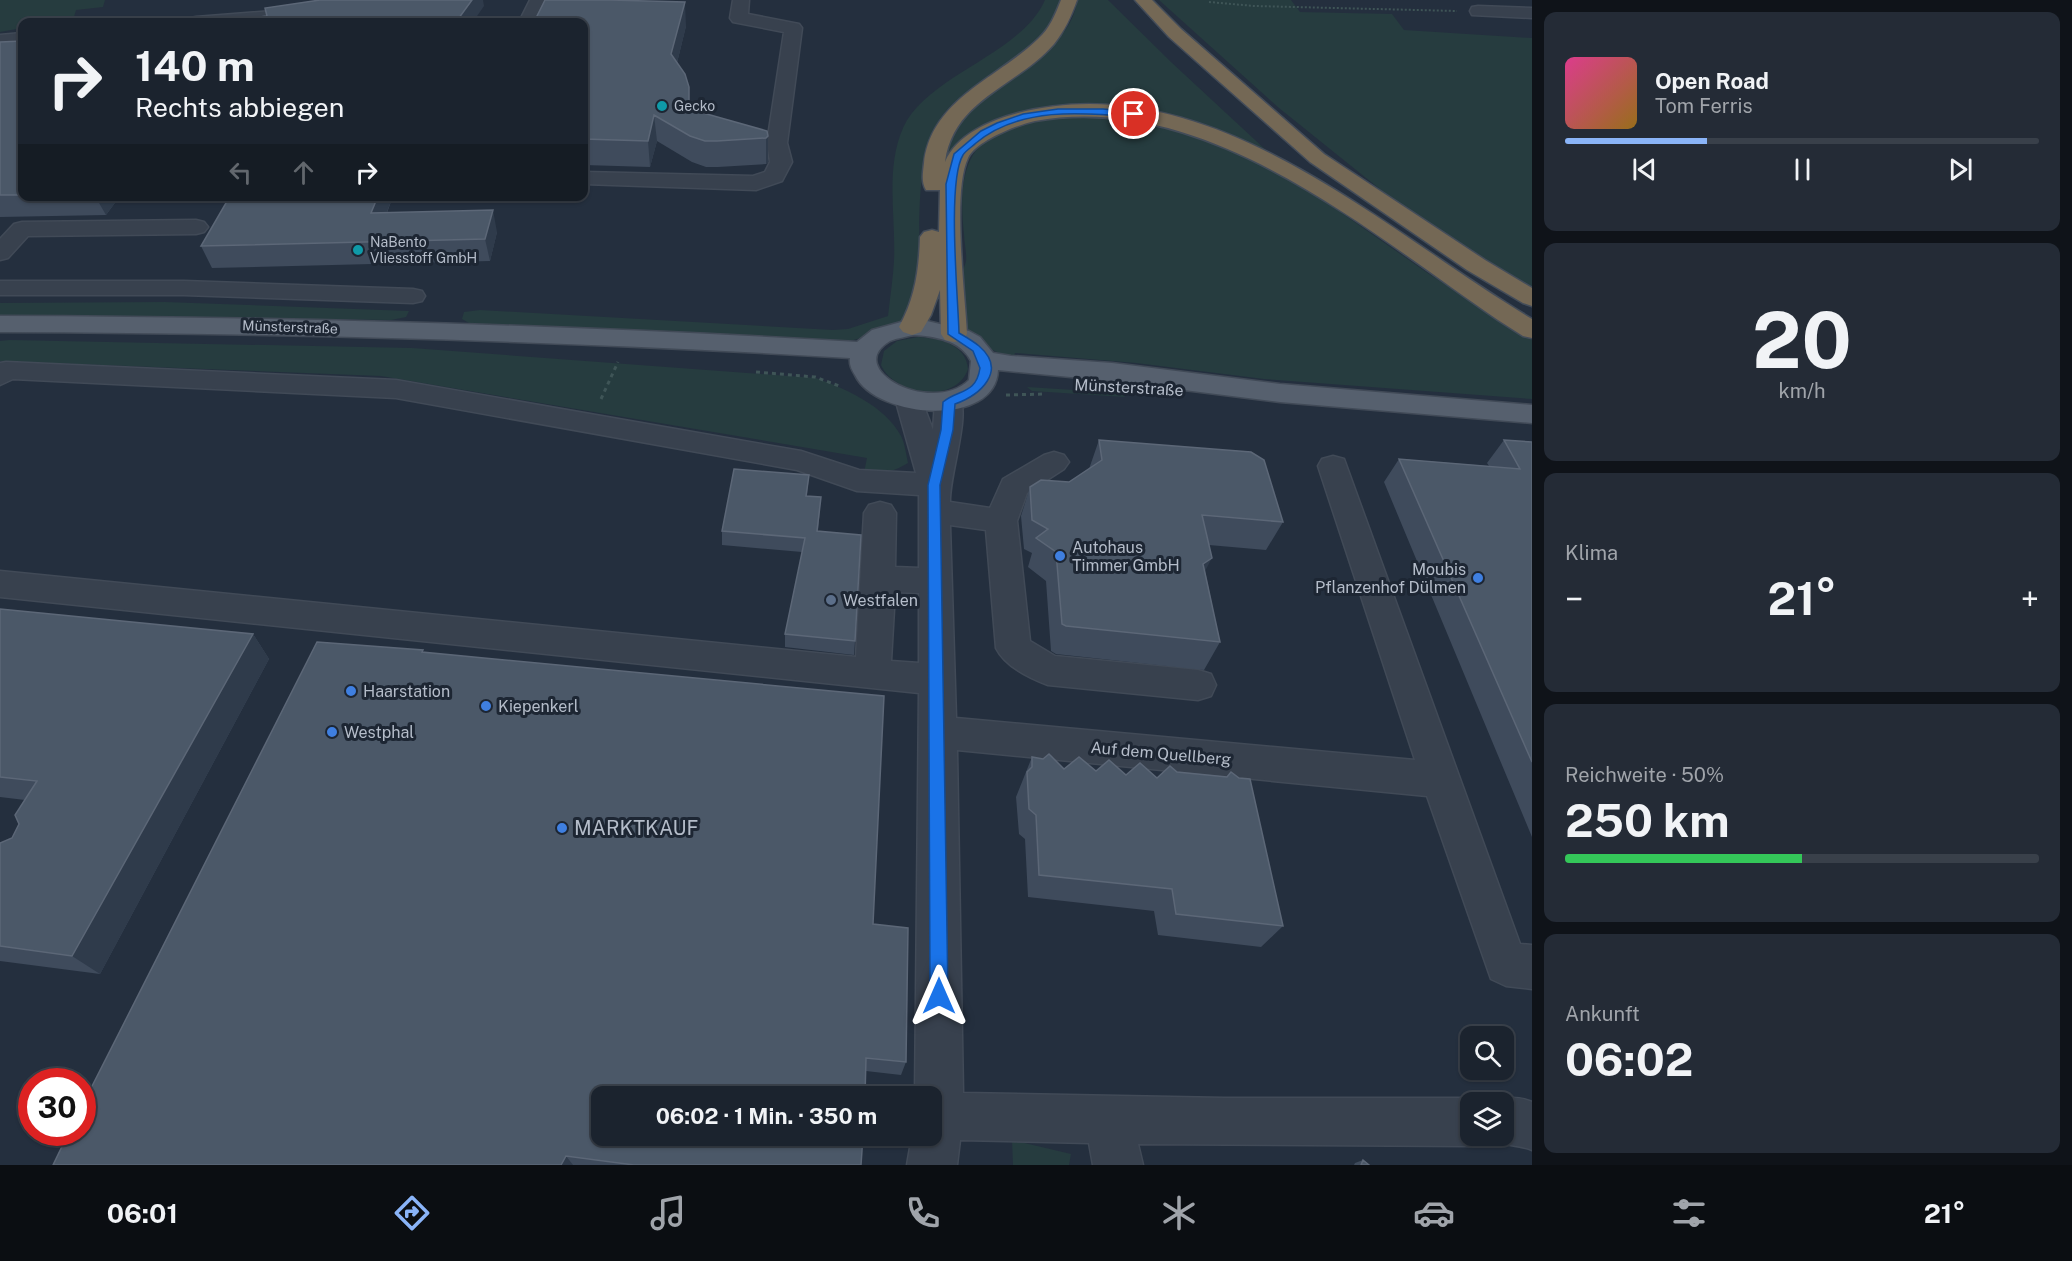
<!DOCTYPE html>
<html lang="de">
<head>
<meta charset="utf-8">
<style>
  body { margin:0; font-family:"Public Sans",sans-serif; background:#242b36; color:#f1f3f6; height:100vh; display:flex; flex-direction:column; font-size:22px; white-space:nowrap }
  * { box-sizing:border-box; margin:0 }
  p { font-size:20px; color:#a0a4aa }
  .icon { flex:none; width:33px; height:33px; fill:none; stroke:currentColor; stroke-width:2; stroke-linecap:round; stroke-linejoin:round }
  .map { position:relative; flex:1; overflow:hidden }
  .drawer { display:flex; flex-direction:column; gap:12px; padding:12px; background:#0f1319; width:540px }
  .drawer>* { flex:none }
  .guide { position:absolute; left:18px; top:18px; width:570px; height:183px; border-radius:12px; box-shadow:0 2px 4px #0004,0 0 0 2px #39404a; background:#1b232e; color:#f1f3f6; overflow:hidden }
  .fabs { position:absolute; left:1460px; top:1026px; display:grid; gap:12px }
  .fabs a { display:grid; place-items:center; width:54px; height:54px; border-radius:12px; background:#1b232e; box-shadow:0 2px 4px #0004,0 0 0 2px #39404a; font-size:30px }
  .speed { position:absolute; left:18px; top:1068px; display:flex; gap:12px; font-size:30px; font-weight:700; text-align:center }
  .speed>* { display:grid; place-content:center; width:78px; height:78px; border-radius:50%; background:#1b232e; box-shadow:0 2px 4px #0004,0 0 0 2px #39404a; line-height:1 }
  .speed .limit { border:9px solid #d22; background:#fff; color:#111 }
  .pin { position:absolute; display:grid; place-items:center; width:51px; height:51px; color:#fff; margin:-26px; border:3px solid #fff; border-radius:50%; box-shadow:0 2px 6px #0007 }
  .me { position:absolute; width:66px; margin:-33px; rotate:0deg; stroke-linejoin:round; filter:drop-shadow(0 0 4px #0008) }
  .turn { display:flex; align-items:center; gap:21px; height:126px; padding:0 18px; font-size:27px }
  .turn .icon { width:78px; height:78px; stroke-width:2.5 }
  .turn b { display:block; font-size:42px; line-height:51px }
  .lanes { display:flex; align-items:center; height:57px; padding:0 18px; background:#0003; justify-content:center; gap:30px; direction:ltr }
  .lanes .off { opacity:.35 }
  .big { font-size:45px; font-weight:700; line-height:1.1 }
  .drawer .widget { flex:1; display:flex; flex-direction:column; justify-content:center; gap:9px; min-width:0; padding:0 21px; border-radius:12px; background:#242b36 }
  .drawer .dial { align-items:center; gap:0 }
  .dial b { font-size:78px; line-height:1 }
  .song { display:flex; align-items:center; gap:18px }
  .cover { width:72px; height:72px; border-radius:9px; background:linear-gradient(135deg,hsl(330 70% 55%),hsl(40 70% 35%)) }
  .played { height:6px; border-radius:3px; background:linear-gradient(90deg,#8ab4f8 30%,#39404a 30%) }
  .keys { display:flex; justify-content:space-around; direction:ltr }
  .heat { display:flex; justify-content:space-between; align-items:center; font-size:33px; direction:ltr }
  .charge { height:9px; border-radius:4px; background:linear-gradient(90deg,#34c759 50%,#39404a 0) }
  .trip { position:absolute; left:591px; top:1086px; width:351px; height:60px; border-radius:12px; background:#1b232e; box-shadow:0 2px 4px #0004,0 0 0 2px #39404a; font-weight:700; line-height:60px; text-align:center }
  .dock { display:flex; height:96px; justify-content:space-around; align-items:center; background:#0b0e12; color:#a0a4aa }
  .dock .icon { width:42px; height:42px }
  .dock .selected { color:#8ab4f8 }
  .dock b { font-size:27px; color:#f1f3f6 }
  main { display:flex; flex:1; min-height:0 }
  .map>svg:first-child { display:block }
  .green { fill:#263c3f }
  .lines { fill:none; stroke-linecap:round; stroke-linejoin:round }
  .minor-casing { stroke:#414a57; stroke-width:3 }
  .major-casing { stroke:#414a57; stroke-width:3 }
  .highway-casing { stroke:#434c59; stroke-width:3 }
  .path-far1 { stroke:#3f5557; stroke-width:2; stroke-dasharray:2 2; stroke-linecap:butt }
  .path { stroke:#3f5557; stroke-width:3; stroke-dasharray:4 4; stroke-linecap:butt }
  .minor { fill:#38414e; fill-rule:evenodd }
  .major { fill:#56606e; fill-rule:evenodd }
  .highway { fill:#746855; fill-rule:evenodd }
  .wall { fill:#3f4b5c }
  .shaded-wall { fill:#2f3b4b }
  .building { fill:#4b5868; stroke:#5c6777; stroke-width:1.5 }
  .route { fill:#1a73e8; stroke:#114b97; stroke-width:1.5 }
  .culture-dot { fill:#0f9aa8; stroke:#1d2633; stroke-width:2 }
  .shop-dot { fill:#3f7fe0; stroke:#1d2633; stroke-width:2 }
  .service-dot { fill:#5c6f8a; stroke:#1d2633; stroke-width:2 }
  .labels { text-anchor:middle; stroke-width:6; stroke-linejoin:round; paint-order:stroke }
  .far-poi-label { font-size:14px; fill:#b4bcc9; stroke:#1d2633; text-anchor:start }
  .far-street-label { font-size:14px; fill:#b4bcc9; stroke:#1d2633 }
  .street-label { font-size:16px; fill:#b4bcc9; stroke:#1d2633 }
  .poi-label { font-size:16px; fill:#b4bcc9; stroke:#1d2633; text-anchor:start }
  .near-poi-label { font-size:20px; fill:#b4bcc9; stroke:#1d2633; text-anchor:start }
</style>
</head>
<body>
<main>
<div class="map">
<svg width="1532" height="1165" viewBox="0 0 1532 1165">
  <rect width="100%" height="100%" fill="#242f3e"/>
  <path class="green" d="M0 0H105L103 7 76 10 73 20 22 22V28L0 32Z
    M1045 0H1060C1044 64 964 73 935 127 919 157 918 222 920 257 920 263 924 269 924 275 924 280 911 312 908 317 899 328 850 342 836 344L482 324 469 323 462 319 464 312 480 310 833 330 848 329 888 316C890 297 893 279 894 261 896 217 885 169 903 128 927 75 1021 55 1045 0Z
    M1077 0H1108L1171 62 1268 152 1236 139 1062 108 1028 112 995 120 972 132 948 153C944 95 1071 66 1077 0Z
    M1159 0H1291L1300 12 1392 14 1404 30 1532 38V290L1410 212 1386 194 1279 108Z
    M1106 116 1199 133 1299 183 1429 274 1532 340V399L1264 379 1136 363 1015 353 1013 358C996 353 977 344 967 328 960 316 959 293 960 279 961 273 965 267 966 261 967 253 964 243 964 234 961 207 959 167 980 146 1012 115 1064 118 1106 116Z
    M165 302 409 311 406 317 391 320 0 315V303Z
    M918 337C939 338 966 344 968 369 956 405 894 395 881 365L884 351 897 341Z
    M10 340 412 348 816 378C846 389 885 406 901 436 905 444 906 454 908 463 893 472 881 475 864 473L867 458 381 376 0 361V341Z
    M1027 387 1122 393 1125 397 1032 391Z
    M1012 1140 1071 1154 1069 1165H1013Z"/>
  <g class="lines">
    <defs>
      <path id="minor" d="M530 0H546L535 22H519Z
        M733 0H749L748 14 799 24 802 28 787 143 792 162 782 181 756 190 584 184V172L753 176 765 172 770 162 767 143 784 32 733 22 730 18Z
        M1478 6 1532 8V18L1472 15 1470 11 1472 7Z
        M311 8 317 9 320 13 317 17 255 22H187L190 18 196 17Z
        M22 33V43L0 45V35Z
        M196 220 204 222 208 227 204 232 196 234 28 236 8 258 0 260V239L14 224 22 222Z
        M0 281H184L413 289 422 291 425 296 422 301 413 303 184 295H0Z
        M6 362 396 380 801 451 859 470 916 473 896 402 900 396 910 393 920 396 933 430 935 402 939 396 949 393 959 396C971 414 949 476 950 502L990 508 1003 479 1044 455 1054 452 1064 455 1069 462 1064 469 1027 493 1017 521 1030 641 1055 656 1198 670 1211 674 1216 685 1211 696 1198 700 1048 685C1029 678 1005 666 996 648L986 530 950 525 956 718 1415 760 1318 466 1322 459 1333 456 1344 459 1520 944 1532 945V989L1506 986 1491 979 1427 796 957 750 963 1093 1224 1098H1470L1481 1102H1470V1136H1503V1102H1492C1505 1097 1518 1096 1532 1102V1150C1517 1144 1503 1146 1486 1139L1470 1146 1138 1144 1143 1165H1093L1089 1143 960 1140 957 1165H907L912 1136H932V1096H915L919 693 0 597V571L856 657 864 513 869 505 880 502 891 505 896 513 895 567 919 568V495L857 491 797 470 396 398 13 379 0 385V363ZM895 592 919 593V663L891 661Z"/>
      <path id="major" d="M0 316C286 317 571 325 857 342L872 330 912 319 923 320 969 331 980 337 993 353 1011 356 1112 363 1280 384 1532 405V423L1280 402 1112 381 998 370C996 428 876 419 855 375 852 370 849 365 850 358 567 341 284 333 0 332ZM913 335C934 336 961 340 971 361L969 380C932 416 842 369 890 341 897 338 906 337 913 335Z"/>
      <path id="highway" d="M1061 0H1077C1071 17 1065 30 1054 44 1018 86 953 99 945 162 956 135 991 120 1018 113 1210 64 1381 229 1532 319V338L1523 336 1498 320C1366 230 1206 90 1035 121 1017 125 976 141 968 158 952 192 965 293 967 334L963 340 954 342 945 340 941 334 940 290 931 315 921 332 912 335 903 332 899 327C915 298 919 270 920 237L924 232 932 230 939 232 940 190H926C921 182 923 172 924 163 931 99 998 78 1038 39 1050 28 1055 15 1061 0Z
        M1135 0H1152L1181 29 1324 154 1485 260 1532 288V306L1523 303 1467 270 1310 162 1169 37Z"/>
    </defs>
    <use href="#minor" class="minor-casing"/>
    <use href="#major" class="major-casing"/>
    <use href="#highway" class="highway-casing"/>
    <path class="path-far1" d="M1209 2 1254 6 1457 11"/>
    <path class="path" d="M756 372 815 377 842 387
      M1006 395 1046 394
      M601 399 618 362"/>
    <use href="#minor" class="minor"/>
    <use href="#major" class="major"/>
    <use href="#highway" class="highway"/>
  </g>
  <path class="wall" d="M616 1 686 26 677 63 690 109 768 136V162L766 164 718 167H706L692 162 657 141 650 167 584 165V22Z
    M22 41V196H120L106 215 0 217V42Z
    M230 196H393L387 213 497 232 490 261 212 268 201 246Z
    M1099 440 1283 522 1266 550 1209 545 1205 571 1220 642 1204 670 1056 654 1051 651 1046 581 1028 567 1032 553 1024 549 1021 516 1030 487 1069 482 1089 469Z
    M1504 440 1532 442V837L1384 482 1399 459 1489 466 1487 463Z
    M809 475 807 496 821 497 818 531 855 641 854 655 785 647V634L802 552 722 545V531Z
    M0 609 253 634 269 659 100 974 0 961V843L12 838 19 824 25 800 0 797Z
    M424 652 873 924 906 1062 901 1075 866 1071 861 1165H53Z
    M1032 757 1064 769 1283 926 1261 947 1158 935 1154 911 1028 897 1025 839 1019 834 1016 797Z
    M1363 1160 1369 1165H1354L1355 1163Z"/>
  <path class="shaded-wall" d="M472 0H483L484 6 473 22H456Z
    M685 2 686 26 673 79 671 54Z
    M654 115 657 141 650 167 648 141Z
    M768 136V162L766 164V138Z
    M95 196H120L106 215Z
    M378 196H393L378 235 371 213Z
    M493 210 497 232 490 261 485 239Z
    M1212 558 1197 586 1203 564Z
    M253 634 269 659 100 974 72 956Z
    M566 1156 573 1165H561Z"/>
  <path class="building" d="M320 0H472L456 22H225L267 16 265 8Z
    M545 0H610L685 2 671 54 685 74 689 87V109L767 131 768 136 766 138 717 141H705L690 136 654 115 648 141 584 139V22H534Z
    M22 41V195H0V42Z
    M230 196H378L371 213 493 210 485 239 201 246Z
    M1099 440 1251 452 1264 460 1283 522 1202 515 1212 558 1203 564 1220 642 1066 626 1062 624 1056 552 1036 538 1048 529 1032 520 1030 487 1041 480 1069 482 1102 460Z
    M1504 440 1532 442V762L1399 459 1520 469Z
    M734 469 809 475 806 496 821 497 817 531 861 535 855 641 785 634 805 538 722 531Z
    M0 609 253 634 72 956 0 946V843L12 838 19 824 15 815 37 781 0 777Z
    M317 642 423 650 422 652 884 696 873 924 908 928 906 1062 866 1058 865 1096H602V1136H863L861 1165H634L566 1156 561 1165H53L69 1132H82V1106Z
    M1049 754 1064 769 1079 757 1096 771 1109 760 1126 775 1140 763 1157 778 1170 766 1177 772 1227 777 1231 772 1239 778 1250 779 1283 926 1176 914 1172 889 1039 875 1036 815 1029 809 1027 772 1032 767V757L1043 759Z
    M1363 1160 1369 1165H1361Z"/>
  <path class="route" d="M1058 109H1103L1134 112 1138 114 1134 117C1082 112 1019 107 976 143 972 147 965 151 963 155 947 181 958 297 959 333 966 337 973 341 979 346 1008 371 980 395 955 404L953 430 940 485 948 996 945 1003 939 1005 932 1003 930 996 928 485 941 430 943 402C958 389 976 395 980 368L973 351 948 334 946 184 954 154 981 131 997 123 1023 114Z"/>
  <g class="culture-dot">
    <circle cx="662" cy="106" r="6"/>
    <circle cx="358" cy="250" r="6"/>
  </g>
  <g class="shop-dot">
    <circle cx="1060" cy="556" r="6"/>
    <circle cx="1478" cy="578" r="6"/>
    <circle cx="351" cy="691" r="6"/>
    <circle cx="486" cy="706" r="6"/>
    <circle cx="332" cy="732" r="6"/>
    <circle cx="562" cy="828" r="6"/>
  </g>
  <circle class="service-dot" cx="831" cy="600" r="6"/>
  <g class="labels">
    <g class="far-poi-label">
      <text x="674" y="111">Gecko</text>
      <text x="370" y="247">NaBento<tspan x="370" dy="16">Vliesstoff GmbH</tspan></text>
    </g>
    <g class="far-street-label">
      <text transform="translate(290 327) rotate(2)" y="5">Münsterstraße</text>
    </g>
    <g class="street-label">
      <text transform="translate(1129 387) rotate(3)" y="6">Münsterstraße</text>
      <text transform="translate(1161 753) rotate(5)" y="6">Auf dem Quellberg</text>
    </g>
    <g class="poi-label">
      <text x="1072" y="553">Autohaus<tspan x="1072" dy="18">Timmer GmbH</tspan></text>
      <text x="1466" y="575" text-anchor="end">Moubis<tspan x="1466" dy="18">Pflanzenhof Dülmen</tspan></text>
      <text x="843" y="606">Westfalen</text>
      <text x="363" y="697">Haarstation</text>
      <text x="498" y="712">Kiepenkerl</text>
      <text x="344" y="738">Westphal</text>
    </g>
    <g class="near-poi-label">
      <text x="574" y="835">MARKTKAUF</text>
    </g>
  </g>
</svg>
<div class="fabs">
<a><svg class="icon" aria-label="search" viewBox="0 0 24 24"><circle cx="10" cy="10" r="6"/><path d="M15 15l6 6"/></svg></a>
<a><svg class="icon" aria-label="layers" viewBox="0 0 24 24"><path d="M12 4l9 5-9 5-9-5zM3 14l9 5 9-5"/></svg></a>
</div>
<div class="speed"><div class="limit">30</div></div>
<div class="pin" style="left:1134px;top:114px;background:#d93025"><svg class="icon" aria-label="arrive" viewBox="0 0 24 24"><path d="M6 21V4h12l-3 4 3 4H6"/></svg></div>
<svg class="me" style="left:939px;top:996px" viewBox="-20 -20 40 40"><path d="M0-17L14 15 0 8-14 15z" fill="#1a73e8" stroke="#fff" stroke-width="4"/></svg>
<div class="trip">06:02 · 1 Min. · 350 m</div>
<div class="guide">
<div class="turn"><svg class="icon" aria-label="right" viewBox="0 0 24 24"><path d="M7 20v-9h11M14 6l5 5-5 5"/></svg><div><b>140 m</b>Rechts abbiegen</div></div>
<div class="lanes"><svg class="icon off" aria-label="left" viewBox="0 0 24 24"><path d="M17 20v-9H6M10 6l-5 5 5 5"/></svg><svg class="icon off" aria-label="ahead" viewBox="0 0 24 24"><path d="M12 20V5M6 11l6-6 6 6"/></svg><svg class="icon" aria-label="right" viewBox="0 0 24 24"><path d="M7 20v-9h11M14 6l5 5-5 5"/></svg></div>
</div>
</div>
<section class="drawer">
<div class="widget">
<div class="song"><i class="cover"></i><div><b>Open Road</b><p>Tom Ferris</p></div></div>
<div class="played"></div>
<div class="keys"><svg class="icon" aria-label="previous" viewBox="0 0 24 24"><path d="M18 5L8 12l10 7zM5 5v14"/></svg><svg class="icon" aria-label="pause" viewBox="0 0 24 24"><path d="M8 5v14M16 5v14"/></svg><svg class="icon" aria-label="next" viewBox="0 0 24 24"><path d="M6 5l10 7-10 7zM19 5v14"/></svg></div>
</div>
<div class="widget dial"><b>20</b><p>km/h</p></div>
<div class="widget"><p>Klima</p>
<div class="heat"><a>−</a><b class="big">21°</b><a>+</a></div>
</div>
<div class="widget"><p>Reichweite · 50%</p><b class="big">250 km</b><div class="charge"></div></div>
<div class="widget"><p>Ankunft</p><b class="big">06:02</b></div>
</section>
</main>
<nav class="dock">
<b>06:01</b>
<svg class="icon selected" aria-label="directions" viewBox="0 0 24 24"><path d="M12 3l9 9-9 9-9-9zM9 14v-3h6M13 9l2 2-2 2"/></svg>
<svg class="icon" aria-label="music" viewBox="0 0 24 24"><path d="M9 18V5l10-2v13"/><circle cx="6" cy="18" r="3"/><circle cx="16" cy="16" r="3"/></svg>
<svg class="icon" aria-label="phone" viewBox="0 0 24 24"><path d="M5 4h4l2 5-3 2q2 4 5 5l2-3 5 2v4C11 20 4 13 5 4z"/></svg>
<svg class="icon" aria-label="climate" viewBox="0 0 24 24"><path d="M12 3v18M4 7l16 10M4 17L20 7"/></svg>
<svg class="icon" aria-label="car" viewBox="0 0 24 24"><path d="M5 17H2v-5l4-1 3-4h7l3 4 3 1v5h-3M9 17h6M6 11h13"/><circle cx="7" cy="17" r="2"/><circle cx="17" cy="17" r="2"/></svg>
<svg class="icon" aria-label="filters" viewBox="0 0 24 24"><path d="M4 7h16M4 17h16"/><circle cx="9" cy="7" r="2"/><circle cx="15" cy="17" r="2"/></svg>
<b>21°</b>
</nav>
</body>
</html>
